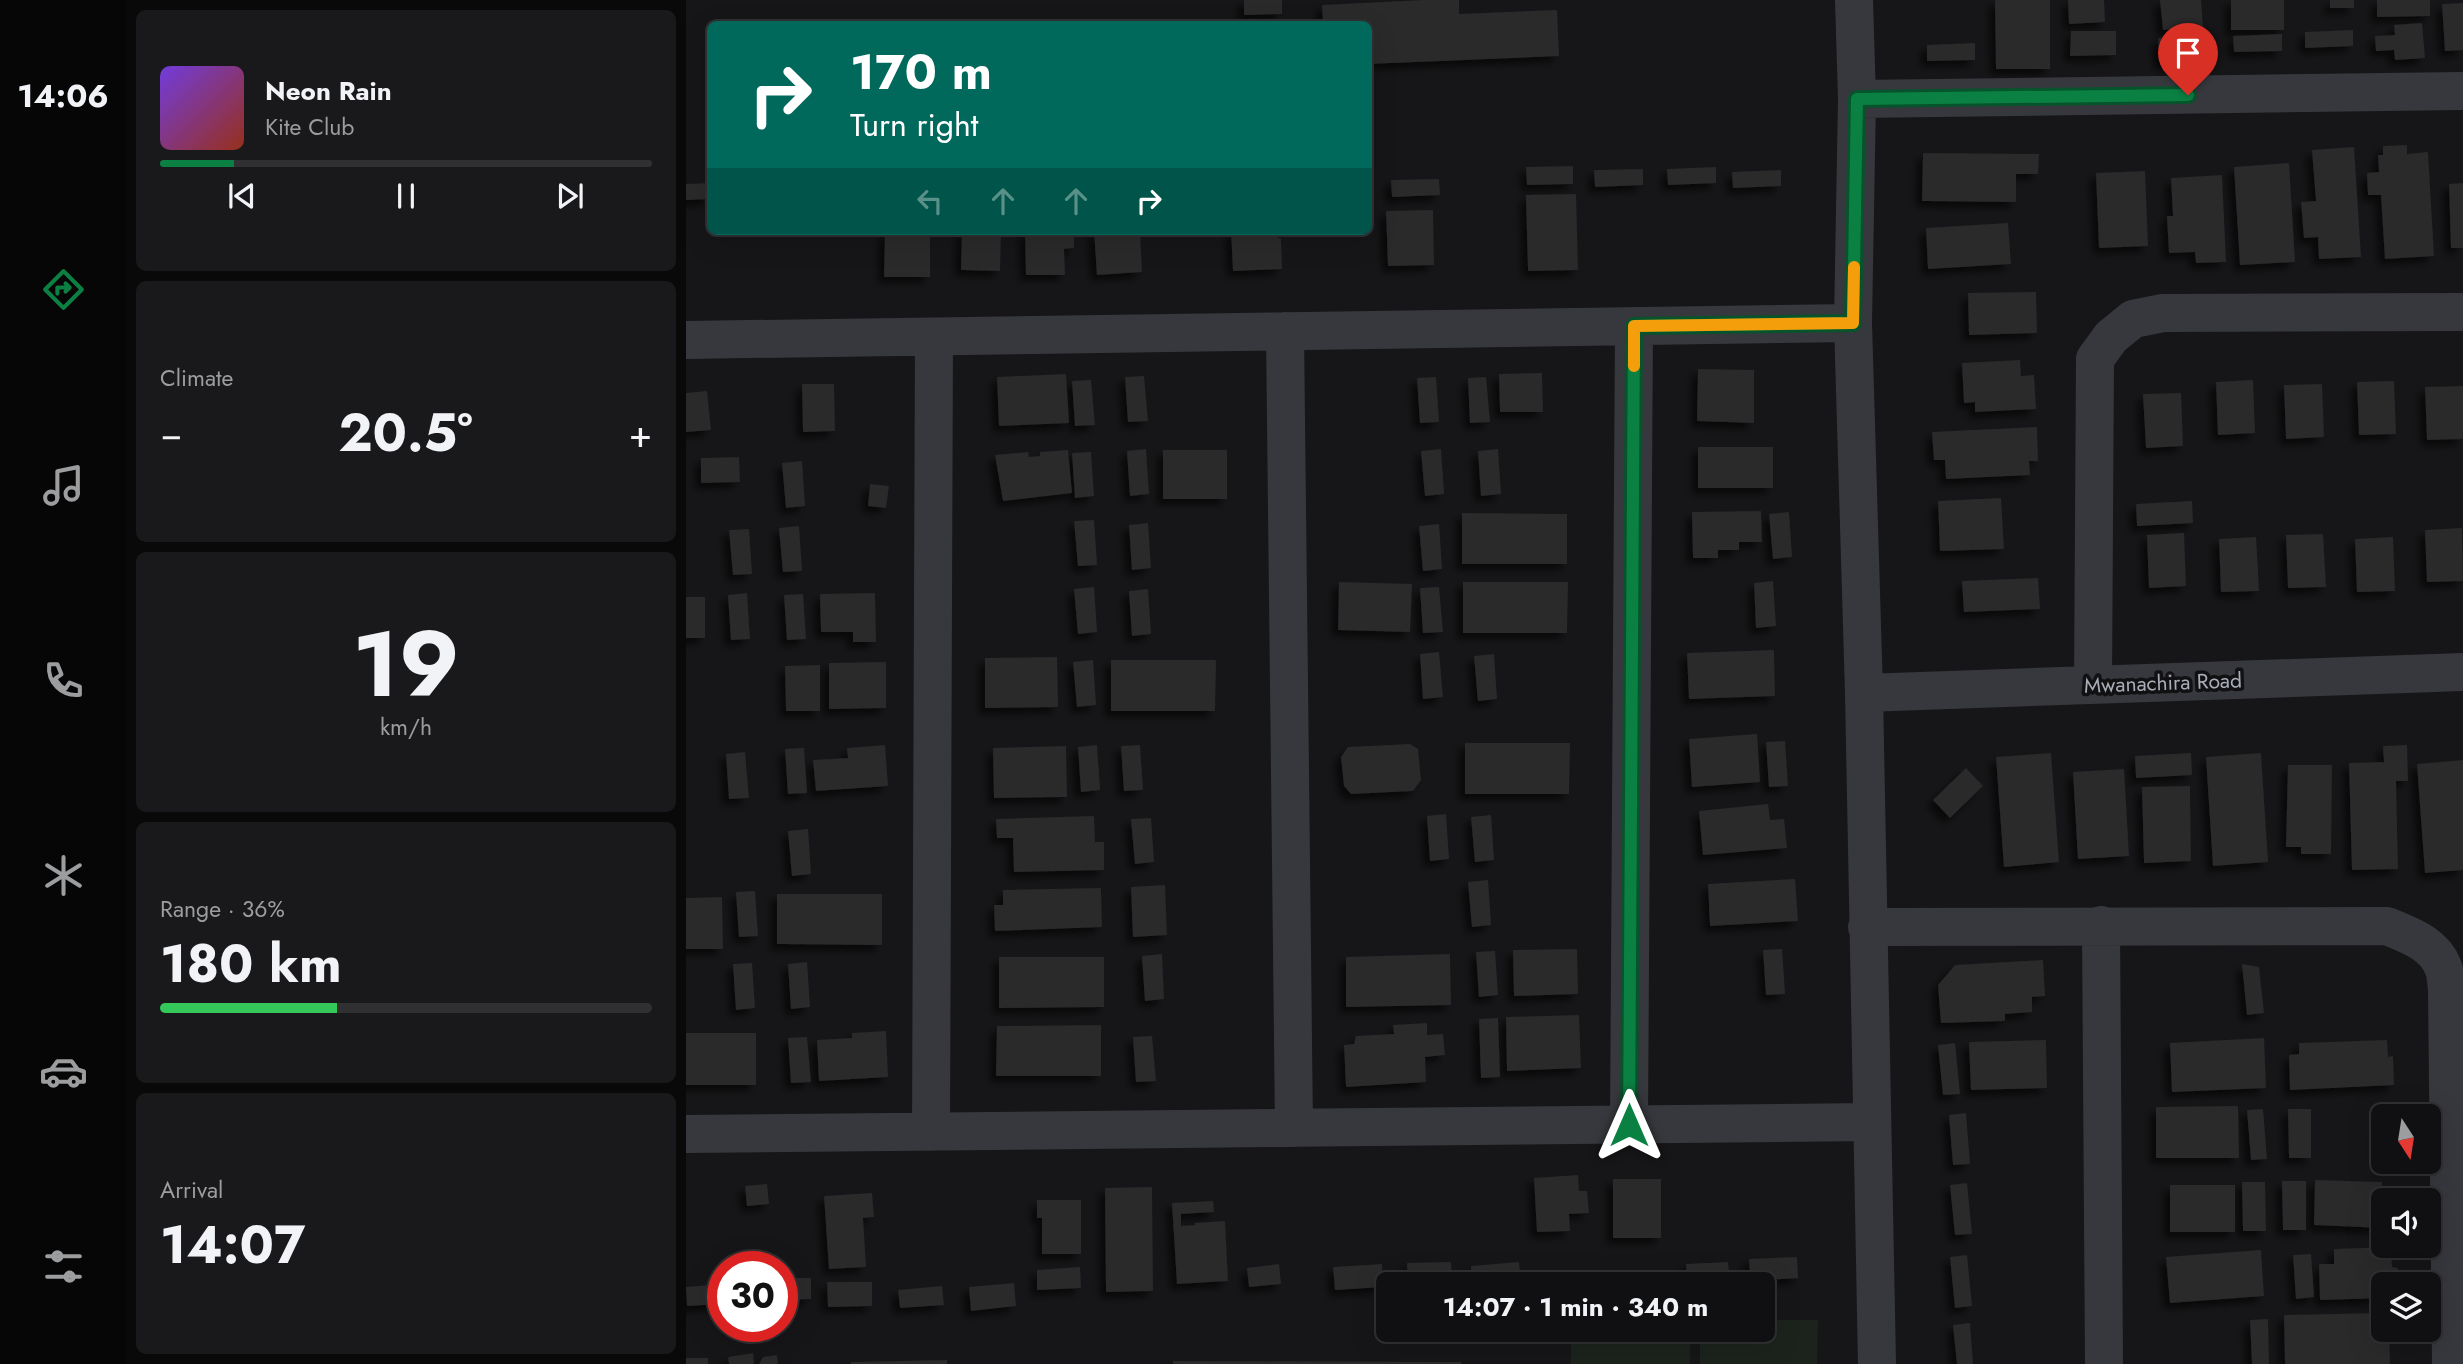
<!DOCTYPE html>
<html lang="en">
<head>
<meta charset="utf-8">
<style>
  body { margin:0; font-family:Jost,sans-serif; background:#19191b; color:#f1f3f6; height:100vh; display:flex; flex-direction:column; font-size:26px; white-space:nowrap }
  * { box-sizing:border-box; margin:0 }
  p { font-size:23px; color:#9c9d9f }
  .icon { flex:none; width:38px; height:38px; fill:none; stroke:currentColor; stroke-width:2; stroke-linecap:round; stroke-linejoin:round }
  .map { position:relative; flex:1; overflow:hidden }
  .panel { display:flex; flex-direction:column; gap:10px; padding:10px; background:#09090a; width:560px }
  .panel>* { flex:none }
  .banner { position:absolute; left:21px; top:21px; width:665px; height:214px; border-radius:10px; box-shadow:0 7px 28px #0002,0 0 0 2px #303032; background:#00695c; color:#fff; overflow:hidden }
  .needle { width:46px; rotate:168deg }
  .tools { position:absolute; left:1685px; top:1104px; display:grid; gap:14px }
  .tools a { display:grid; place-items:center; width:70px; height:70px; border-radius:10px; background:#101012; box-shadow:0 7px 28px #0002,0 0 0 2px #303032; font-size:35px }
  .speed { position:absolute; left:21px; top:1251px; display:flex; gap:14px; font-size:35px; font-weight:700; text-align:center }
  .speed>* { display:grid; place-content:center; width:91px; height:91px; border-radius:50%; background:#101012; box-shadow:0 7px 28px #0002,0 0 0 2px #303032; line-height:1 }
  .speed .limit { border:10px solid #d22; background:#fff; color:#111 }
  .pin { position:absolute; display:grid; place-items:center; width:60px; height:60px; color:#fff; margin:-72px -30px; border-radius:50% 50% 50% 0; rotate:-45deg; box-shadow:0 0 7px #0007 }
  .pin .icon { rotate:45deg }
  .me { position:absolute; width:77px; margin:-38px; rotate:0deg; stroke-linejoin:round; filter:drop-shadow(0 0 5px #0008) }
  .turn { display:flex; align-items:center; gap:24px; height:147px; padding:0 28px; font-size:32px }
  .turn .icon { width:91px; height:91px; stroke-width:2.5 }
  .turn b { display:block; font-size:49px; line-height:60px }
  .lanes { display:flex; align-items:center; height:66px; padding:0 28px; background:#0003; justify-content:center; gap:35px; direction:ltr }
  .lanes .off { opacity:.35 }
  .big { font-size:52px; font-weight:700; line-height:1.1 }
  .panel .widget { flex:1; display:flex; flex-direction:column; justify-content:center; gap:10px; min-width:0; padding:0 24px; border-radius:10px; background:#19191b }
  .panel .dial { align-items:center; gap:0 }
  .dial b { font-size:91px; line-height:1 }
  .song { display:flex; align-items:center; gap:21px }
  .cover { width:84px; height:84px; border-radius:10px; background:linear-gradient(135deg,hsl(260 70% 55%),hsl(10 70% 35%)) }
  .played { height:7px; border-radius:4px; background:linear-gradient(90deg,#0b8043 15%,#303032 15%) }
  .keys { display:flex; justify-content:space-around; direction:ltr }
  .heat { display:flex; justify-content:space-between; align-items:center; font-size:38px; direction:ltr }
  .charge { height:10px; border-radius:5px; background:linear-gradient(90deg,#34c759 36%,#303032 0) }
  .trip { position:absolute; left:690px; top:1272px; width:399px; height:70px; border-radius:10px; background:#101012; box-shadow:0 7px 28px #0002,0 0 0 2px #303032; font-weight:700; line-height:70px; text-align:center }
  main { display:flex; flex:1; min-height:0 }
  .tabs { display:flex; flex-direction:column; width:126px; justify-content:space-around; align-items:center; background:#060607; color:#9c9d9f }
  .tabs .icon { width:49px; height:49px }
  .tabs .active { color:#0b8043 }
  .tabs b { font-size:32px; color:#f1f3f6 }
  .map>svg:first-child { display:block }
  .green { fill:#1c231d }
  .building { fill:#29292c; filter:url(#shadow) }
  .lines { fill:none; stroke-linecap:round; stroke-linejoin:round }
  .minor { stroke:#37383d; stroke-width:38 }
  .route-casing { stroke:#07532c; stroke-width:18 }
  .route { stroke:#0b8043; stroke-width:12 }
  .slow { stroke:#f59e0b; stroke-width:12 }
  .labels { text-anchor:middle; stroke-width:7; stroke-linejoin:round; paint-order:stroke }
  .street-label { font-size:21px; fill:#a8adb8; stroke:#111113 }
</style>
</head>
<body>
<main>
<nav class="tabs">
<b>14:06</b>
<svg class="icon active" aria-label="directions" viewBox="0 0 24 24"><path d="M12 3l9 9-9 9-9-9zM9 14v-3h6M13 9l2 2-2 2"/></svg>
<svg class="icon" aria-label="music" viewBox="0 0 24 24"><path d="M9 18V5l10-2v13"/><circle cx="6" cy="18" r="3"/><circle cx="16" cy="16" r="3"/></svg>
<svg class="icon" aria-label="phone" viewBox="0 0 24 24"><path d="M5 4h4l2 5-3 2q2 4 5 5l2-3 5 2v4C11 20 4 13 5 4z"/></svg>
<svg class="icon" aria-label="climate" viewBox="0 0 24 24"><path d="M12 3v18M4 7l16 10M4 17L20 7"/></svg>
<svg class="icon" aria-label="car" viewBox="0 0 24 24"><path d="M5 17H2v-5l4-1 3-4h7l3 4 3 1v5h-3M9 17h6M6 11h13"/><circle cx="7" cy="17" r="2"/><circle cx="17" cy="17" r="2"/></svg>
<svg class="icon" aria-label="filters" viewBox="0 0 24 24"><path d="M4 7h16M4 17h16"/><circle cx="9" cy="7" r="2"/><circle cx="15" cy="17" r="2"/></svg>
</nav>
<section class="panel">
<div class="widget">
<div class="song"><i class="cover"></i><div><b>Neon Rain</b><p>Kite Club</p></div></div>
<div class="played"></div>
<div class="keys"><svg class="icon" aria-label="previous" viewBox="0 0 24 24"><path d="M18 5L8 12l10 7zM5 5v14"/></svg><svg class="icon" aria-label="pause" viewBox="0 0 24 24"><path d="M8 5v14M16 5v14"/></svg><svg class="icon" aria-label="next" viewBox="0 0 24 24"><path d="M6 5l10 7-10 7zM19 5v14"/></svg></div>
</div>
<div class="widget"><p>Climate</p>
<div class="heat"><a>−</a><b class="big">20.5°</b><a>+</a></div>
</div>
<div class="widget dial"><b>19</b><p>km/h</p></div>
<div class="widget"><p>Range · 36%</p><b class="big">180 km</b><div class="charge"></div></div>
<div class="widget"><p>Arrival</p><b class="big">14:07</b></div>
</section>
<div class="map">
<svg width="1777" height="1364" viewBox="0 0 1777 1364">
  <defs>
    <filter id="shadow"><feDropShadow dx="-6" dy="6" stdDeviation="3.5" flood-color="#0009"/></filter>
  </defs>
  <rect width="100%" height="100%" fill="#161618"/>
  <path class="green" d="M1076 1320H1132L1131 1364H1014V1330H1076Z
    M885 1330H1004V1364H885Z"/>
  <path class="building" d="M558 0H596V14L558 15Z
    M737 0H773V14L871 10 873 56 682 64V24H637L636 5Z
    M1309 0H1364V69H1310Z
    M1382 0H1418L1419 22 1383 24Z
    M1474 0H1515L1517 27 1477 30Z
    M1545 0H1598V30H1545Z
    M1644 0H1668V8H1644Z
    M1691 0H1744V16L1691 17Z
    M1777 3V50L1759 51 1756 4Z
    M1736 23 1739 58 1709 60 1708 50 1690 51 1689 36 1709 35 1708 25Z
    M1667 30V46L1619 48V32Z
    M1385 31H1430V55L1384 56Z
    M1596 34V51L1548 52 1547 36Z
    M1507 36 1508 62 1474 64 1472 38Z
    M1289 43V60L1241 61V45Z
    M1721 145V154L1742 152 1748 256 1699 259 1695 195H1682L1681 173 1693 172 1692 155H1697V146Z
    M1668 147 1675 257 1633 259 1632 237 1618 238 1615 202 1630 201 1626 150Z
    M1237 153 1353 154 1352 174H1330V202L1236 201Z
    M1603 163 1609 262 1554 265 1548 167Z
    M887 166V184L841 185 840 167Z
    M1030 167V183L982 185 981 169Z
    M957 169V185L909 187 908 170Z
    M1095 170V186L1047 188 1046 172Z
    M1459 171 1462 246 1413 248 1410 173Z
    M1536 175 1540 262 1510 263 1509 252 1483 253 1481 216H1487L1485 178Z
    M753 179 754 195 706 197 705 180Z
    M24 183V199L0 200V184Z
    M1777 183V248H1765L1763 184Z
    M890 194 892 270 842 271 840 195Z
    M747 210 748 265 702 266 700 211Z
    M1322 223 1325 264 1242 269 1240 228Z
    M199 231H244V277H198Z
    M276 231H315L314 271 275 270Z
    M339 231H388V248L378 249 379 275H340Z
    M408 231H454L456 272 411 275Z
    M545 231H588V236L595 239 596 269 547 271Z
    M1350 292 1351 333 1283 335 1282 293Z
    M1334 360 1335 376 1348 375 1350 409 1289 412V402L1278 403 1276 363Z
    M1012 369 1068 370V423L1011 421Z
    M856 373 857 412H814L813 374Z
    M380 374 383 423 313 426 311 377Z
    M458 376 462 421 442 422 439 377Z
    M750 377 753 422 734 423 731 378Z
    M800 377 804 422 784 423 782 378Z
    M405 380 409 425 389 426 386 381Z
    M1567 380 1569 433 1532 435 1530 382Z
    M1708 381 1710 434 1673 435 1671 382Z
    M116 384H148L149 431 117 432Z
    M1636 384 1638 437 1600 439 1598 385Z
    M1777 386V439L1741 440 1739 387Z
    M21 391 25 430 0 432V393Z
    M1495 393 1497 446 1460 448 1457 394Z
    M1351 427 1352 461H1343L1344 475 1260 479 1259 460H1248L1246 432Z
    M1012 447H1087V488H1012Z
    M460 449 463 494 444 496 441 451Z
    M755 449 758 494 739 496 735 451Z
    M812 449 815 494 795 496 792 451Z
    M382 450 386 493 317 501 309 455 342 452 343 457 354 456V452Z
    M477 450H541V499H477Z
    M405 452 408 496 389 498 386 453Z
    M53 457 54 482 15 483V458Z
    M116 461 119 506 100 508 96 463Z
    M184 484 203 486 200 508 182 506Z
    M1315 498 1318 549 1254 551 1252 501Z
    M1506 501 1507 523 1451 526 1450 504Z
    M1075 511 1076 542H1053V550H1032V558H1007L1006 512Z
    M1103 512 1106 557 1087 559 1083 514Z
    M776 513 881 514V564H776Z
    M408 520 411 565 392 566 388 521Z
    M462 523 465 568 446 570 443 525Z
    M753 524 756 569 737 571 733 526Z
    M113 526 116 571 97 572 93 528Z
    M1776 528 1777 581 1741 582 1739 530Z
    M63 529 66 574 47 575 43 530Z
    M1498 533 1500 586 1463 588 1461 535Z
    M1637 534 1640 587 1602 588 1600 535Z
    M1570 537 1573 591 1535 592 1533 539Z
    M1707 537 1709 591 1671 592 1669 539Z
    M1352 578 1354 609 1278 612 1276 581Z
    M1087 581 1090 626 1070 628 1068 583Z
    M653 582 726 584 724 632 652 630Z
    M777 582H882L881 633H777Z
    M408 587 411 632 392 634 388 589Z
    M753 587 757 632 737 633 734 588Z
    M462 589 465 634 446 636 443 591Z
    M61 593 64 639 45 640 42 595Z
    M189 593 190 642H167V632H135L134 594Z
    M117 594 120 639 101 640 98 595Z
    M0 597H19V638H0Z
    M1088 650 1089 696 1003 699 1001 653Z
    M753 652 757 697 737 699 734 654Z
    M808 654 811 699 792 701 788 656Z
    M371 657 372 707 299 708V658Z
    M407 660 410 705 391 707 387 662Z
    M425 660H530L529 711H425Z
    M200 662V708L143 709V663Z
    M134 665V711H100L99 666Z
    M1071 734 1074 782 1006 787 1003 739Z
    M1099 741 1102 786 1083 787 1080 742Z
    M779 743H884L883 794H779Z
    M724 744 732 749 735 780 727 791 665 794 658 786 655 757 662 747Z
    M199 745 202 786 130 791 127 760 162 758 161 748Z
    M411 745 414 790 395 792 392 747Z
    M454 745 457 790 438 791 435 746Z
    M1721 745 1722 781H1710L1712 869 1666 870 1663 763 1698 762 1697 746Z
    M380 746 381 797 308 798 307 748Z
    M118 748 121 793 102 794 99 749Z
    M59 752 63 798 43 799 40 754Z
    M1365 753 1373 862 1318 867 1310 757Z
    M1505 753 1506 775 1450 778 1449 756Z
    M1575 753 1582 862 1527 866 1520 757Z
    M1777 760V870L1739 873 1731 764Z
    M1602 765H1646L1645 854H1615V847H1600Z
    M1280 768 1297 786 1264 818 1247 800Z
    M1438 769 1443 856 1392 859 1387 772Z
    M1504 786 1505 861 1458 863 1456 787Z
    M1082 804 1084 820 1098 819 1101 848 1017 855 1013 811Z
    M760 814 763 859 744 861 741 816Z
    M805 815 808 860 789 862 785 817Z
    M408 816 409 842H418V870L328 872 327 838H311L310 819Z
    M465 818 468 862 449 864 445 819Z
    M122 829 125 874 106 876 102 831Z
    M1109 879 1112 921 1024 926 1022 884Z
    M802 880 805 925 786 927 782 882Z
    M479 885 481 935 447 937 445 887Z
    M415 888 416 927 309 931 308 905H317V890Z
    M69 891 72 936 53 937 50 892Z
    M91 894H196V945L91 944Z
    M36 897 37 949H0V898Z
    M891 949 892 994 828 996 827 950Z
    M1096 949 1099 994 1080 995 1077 950Z
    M809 951 812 995 793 997 790 952Z
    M476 954 478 999 459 1001 456 956Z
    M764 954 765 1005 660 1007V957Z
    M313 957H418V1007L313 1008Z
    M1357 960 1359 996 1346 997V1012L1319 1014V1021L1255 1023 1252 985 1269 965Z
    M121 962 124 1007 105 1009 102 964Z
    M66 963 69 1008 50 1010 47 964Z
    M1556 964 1573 967 1578 1013 1561 1015Z
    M893 1015 895 1068 821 1071 820 1017Z
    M812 1018 814 1077 795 1078 793 1019Z
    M741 1023V1035L757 1034 759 1055 739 1057 740 1082 660 1087 658 1045 668 1044 670 1036 708 1034 707 1025Z
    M415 1025V1076H310L311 1026Z
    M200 1031 202 1077 133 1081 131 1040 166 1038V1033Z
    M0 1033H70V1085H0Z
    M466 1036 470 1081 450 1082 447 1037Z
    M121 1037 125 1082 105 1083 102 1038Z
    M1578 1038 1580 1088 1486 1092 1484 1043Z
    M1360 1040 1361 1088 1285 1090 1283 1042Z
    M1701 1040 1702 1057 1707 1056 1708 1085 1604 1090 1603 1055 1613 1054V1043Z
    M1269 1043 1274 1094 1257 1095 1252 1045Z
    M1552 1106 1553 1158H1470V1107Z
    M1577 1109 1581 1159 1565 1160 1561 1110Z
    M1602 1109H1625V1158H1603Z
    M1280 1113 1284 1164 1267 1165 1263 1115Z
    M892 1175 893 1191H901L903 1213 883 1214 884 1231 851 1232 848 1178Z
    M927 1179H975V1238H927Z
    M1629 1180 1696 1182 1695 1197H1708V1200H1698V1228L1628 1225Z
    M1596 1181H1620V1230H1597Z
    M1556 1182H1579L1580 1231H1557Z
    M1281 1183 1286 1234 1269 1235 1264 1185Z
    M81 1184 83 1204 61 1206 59 1186Z
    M1484 1185H1549V1232H1484Z
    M466 1187 467 1291 420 1292 419 1188Z
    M186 1193 188 1217 177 1218 180 1267 143 1269 138 1196Z
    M351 1200H395V1254H356V1218H351Z
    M527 1201 528 1212 495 1214V1226L509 1225V1223L539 1221 542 1281 491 1284 486 1203Z
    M1705 1247 1706 1267 1712 1268V1284H1698V1298L1634 1300 1633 1264H1648V1249Z
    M1575 1250 1578 1296 1484 1303 1480 1257Z
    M1625 1254 1628 1297 1610 1299 1607 1255Z
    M1281 1255 1286 1306 1269 1308 1264 1257Z
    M1111 1257 1112 1278 1064 1281 1063 1259Z
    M765 1262 766 1284H722L721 1263Z
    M833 1262 835 1284H786L785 1266Z
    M1042 1262 1044 1284H1001L1000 1264Z
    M593 1264 595 1284 563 1287 561 1268Z
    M696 1264 697 1287 649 1290 647 1267Z
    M394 1267 395 1288 351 1290V1270Z
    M96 1278H125V1299L96 1300Z
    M141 1282H186V1306L142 1307Z
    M328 1283 330 1306 285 1311 283 1287Z
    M37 1284V1304L1 1306 0 1287Z
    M256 1286 258 1305 214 1308 212 1290Z
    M1698 1313V1330H1703L1704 1364H1599L1598 1315Z
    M1582 1319 1583 1364H1566L1564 1320Z
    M1284 1323 1287 1364H1271L1267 1325Z
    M67 1353 68 1364H43L42 1357Z
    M91 1355 92 1364H73L77 1357Z
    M0 1358H22V1364H0Z
    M261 1360V1364H165V1362Z
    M487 1361 775 1362V1364H487Z"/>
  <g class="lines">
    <path class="minor" d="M1168 0 1171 99 1167 323 1178 693 1191 1364
      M1171 99 1777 91
      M599 331 608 1128
      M0 340 1167 323
      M1407 685 1409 359 1425 337 1447 319 1477 313 1777 312
      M1178 693 1777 672
      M1415 925 1418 1364
      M1181 927 1701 926C1722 935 1748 943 1757 967 1760 973 1760 982 1761 989L1765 1364
      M943 1124 948 326
      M245 1132 248 337
      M0 1134 1186 1122"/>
  </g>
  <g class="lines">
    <defs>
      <path id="route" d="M943 1125 948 326 1167 323 1171 99 1502 95"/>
    </defs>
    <use href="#route" class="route-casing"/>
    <use href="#route" class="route"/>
    <path class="slow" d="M948 366V326L1167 323 1168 267"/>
  </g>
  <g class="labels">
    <g class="street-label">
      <text transform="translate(1477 683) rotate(-2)" y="7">Mwanachira Road</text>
    </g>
  </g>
</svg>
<div class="tools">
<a><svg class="needle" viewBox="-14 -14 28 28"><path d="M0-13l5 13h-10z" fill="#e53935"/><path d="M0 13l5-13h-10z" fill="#9c9d9f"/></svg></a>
<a><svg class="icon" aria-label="sound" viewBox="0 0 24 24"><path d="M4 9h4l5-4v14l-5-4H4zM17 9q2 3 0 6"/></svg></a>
<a><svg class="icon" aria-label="layers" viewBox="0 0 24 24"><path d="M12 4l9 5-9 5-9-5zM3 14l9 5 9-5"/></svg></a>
</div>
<div class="speed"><div class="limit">30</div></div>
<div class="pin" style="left:1502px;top:95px;background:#d93025"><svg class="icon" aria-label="arrive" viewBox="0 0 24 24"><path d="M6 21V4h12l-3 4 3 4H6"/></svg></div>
<svg class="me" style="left:943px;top:1125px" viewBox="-20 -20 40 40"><path d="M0-17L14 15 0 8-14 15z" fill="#0b8043" stroke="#fff" stroke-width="4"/></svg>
<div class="trip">14:07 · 1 min · 340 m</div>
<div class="banner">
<div class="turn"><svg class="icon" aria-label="right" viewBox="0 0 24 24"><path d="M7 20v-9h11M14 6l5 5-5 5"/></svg><div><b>170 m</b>Turn right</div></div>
<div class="lanes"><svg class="icon off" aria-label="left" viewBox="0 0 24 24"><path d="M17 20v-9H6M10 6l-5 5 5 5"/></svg><svg class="icon off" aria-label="ahead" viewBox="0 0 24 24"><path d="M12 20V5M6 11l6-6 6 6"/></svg><svg class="icon off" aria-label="ahead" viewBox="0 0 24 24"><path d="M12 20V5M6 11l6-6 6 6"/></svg><svg class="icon" aria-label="right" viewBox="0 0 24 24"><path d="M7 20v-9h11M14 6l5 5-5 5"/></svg></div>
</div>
</div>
</main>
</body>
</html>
